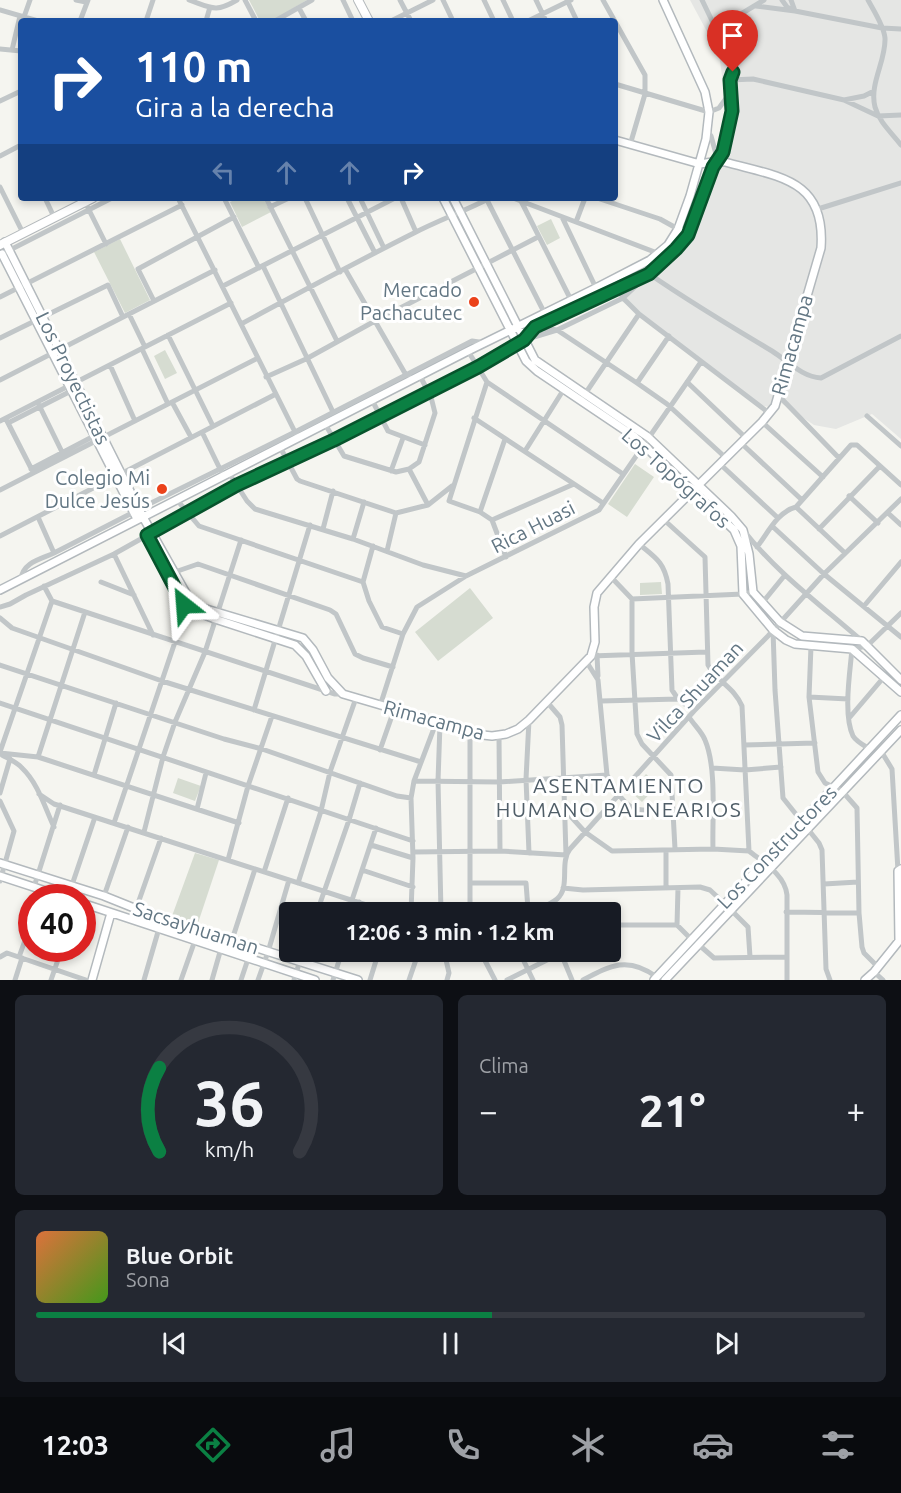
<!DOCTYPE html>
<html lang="es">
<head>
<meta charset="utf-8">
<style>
  body { margin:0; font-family:Ubuntu,sans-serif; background:#242831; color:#f1f3f6; height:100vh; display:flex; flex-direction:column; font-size:22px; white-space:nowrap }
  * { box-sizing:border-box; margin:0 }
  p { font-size:20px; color:#9ea1a6 }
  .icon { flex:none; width:33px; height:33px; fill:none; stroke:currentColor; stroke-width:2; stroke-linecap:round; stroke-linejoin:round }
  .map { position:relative; height:980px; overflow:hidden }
  .side { display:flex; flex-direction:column; gap:15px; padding:15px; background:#0d0f14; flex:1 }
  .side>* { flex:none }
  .guide { position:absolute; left:18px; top:18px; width:600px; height:183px; border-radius:6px; box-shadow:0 3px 9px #0003; background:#1a4fa0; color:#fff; overflow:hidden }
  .speed { position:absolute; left:18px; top:884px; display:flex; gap:12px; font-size:30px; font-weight:700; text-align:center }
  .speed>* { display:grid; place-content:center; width:78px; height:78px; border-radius:50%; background:#171b24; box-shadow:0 3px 9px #0003; line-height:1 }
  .speed .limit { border:9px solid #d22; background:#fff; color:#111 }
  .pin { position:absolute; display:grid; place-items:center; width:51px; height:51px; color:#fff; margin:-62px -26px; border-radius:50% 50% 50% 0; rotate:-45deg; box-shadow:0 0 6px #0007 }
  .pin .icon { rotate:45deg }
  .me { position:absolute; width:66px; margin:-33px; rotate:332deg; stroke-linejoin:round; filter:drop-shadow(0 0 4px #0008) }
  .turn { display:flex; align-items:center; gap:21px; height:126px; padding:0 18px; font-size:27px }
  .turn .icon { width:78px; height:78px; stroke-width:2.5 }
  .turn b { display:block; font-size:42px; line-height:51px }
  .lanes { display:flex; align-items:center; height:57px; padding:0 18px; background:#0003; justify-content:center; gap:30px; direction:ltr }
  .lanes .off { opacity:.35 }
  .big { font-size:45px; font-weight:600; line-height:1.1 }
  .side .tile { flex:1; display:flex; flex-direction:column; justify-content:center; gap:9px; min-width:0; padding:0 21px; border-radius:9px; background:#242831 }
  .side .dial { align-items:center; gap:0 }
  .dial svg { height:156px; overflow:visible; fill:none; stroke:#363941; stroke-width:7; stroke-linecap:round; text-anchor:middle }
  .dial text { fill:#f1f3f6; stroke:none }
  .song { display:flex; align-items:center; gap:18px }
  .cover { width:72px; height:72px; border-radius:9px; background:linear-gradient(135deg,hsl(20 70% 55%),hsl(100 70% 35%)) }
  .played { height:6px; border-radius:3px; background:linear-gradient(90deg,#0b8043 55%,#363941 55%) }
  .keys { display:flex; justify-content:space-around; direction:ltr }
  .heat { display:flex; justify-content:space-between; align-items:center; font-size:33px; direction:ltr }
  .side .tiles { flex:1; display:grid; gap:15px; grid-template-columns:1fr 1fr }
  .tile:last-child { grid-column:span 2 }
  .trip { position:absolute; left:279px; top:902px; width:342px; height:60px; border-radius:6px; background:#171b24; box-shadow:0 3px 9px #0003; font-weight:600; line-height:60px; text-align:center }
  .tab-bar { display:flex; height:96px; justify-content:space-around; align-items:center; background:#090b0e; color:#9ea1a6 }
  .tab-bar .icon { width:42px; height:42px }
  .tab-bar .active { color:#0b8043 }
  .tab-bar b { font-size:27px; color:#f1f3f6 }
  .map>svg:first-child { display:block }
  .built { fill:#e5e6e4 }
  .green { fill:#d6dcd1 }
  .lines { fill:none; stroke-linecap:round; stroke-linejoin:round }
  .secondary-casing { stroke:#b3b9bd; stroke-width:10 }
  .primary-casing { stroke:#b4b9bc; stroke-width:10 }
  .street { stroke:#c1c6c8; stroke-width:5 }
  .secondary { stroke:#fff; stroke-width:7 }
  .primary { stroke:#fff; stroke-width:8 }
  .route-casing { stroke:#07532c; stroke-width:15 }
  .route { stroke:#0b8043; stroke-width:10 }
  .poi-dot { fill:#eb421a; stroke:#fff; stroke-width:2 }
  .labels { text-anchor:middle; stroke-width:6; stroke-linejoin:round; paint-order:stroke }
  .poi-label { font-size:20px; fill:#627683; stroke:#fff; text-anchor:end }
  .street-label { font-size:20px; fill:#627683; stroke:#fff }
  .neighbourhood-label { font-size:21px; letter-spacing:1.5px; fill:#505e68; stroke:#fff }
</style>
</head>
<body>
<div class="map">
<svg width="901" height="980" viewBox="0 0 901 980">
  <rect width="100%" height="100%" fill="#f5f5f0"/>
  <path class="built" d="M690 0H901V439L872 414 836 429 814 425 781 403 769 407 760 405 622 301 681 253 697 224 727 112 719 54Z"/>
  <path class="green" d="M249 0H307L272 21H260Z
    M239 198H263L271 212 242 227 230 202Z
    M551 219 560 238 547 245 537 226Z
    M120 239 150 300 125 313 94 252Z
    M165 350 177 373 165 379 154 356Z
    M635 464 654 477 627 517 608 504Z
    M661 582 662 594 640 595V583Z
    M470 588 493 618 438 661 415 632Z
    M646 774 658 785 642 802 631 792Z
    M178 778 201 786 195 801 173 793Z
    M195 853 219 860 197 926 172 916Z"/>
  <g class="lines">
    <defs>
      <path id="secondary" d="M443 198 526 361 537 371 635 437 734 530 741 546 743 594 773 630 786 640 795 644 852 649 901 692
        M453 198 535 360 648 437 731 516 743 530 749 554 753 592 780 622 802 636 862 641 901 680
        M676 236 692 226
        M5 242 143 517 191 602 203 608 303 638 313 650 328 678 343 694 483 735 492 736 506 734 518 729 529 720 591 656 595 642 594 607 597 593 639 544 762 422 775 406 821 248C826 179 779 177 725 162L718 161 700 164 615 140
        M2 254 137 519
        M147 535 186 608 215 619 295 645 306 656 326 691
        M0 590 468 351 596 288 650 260 668 245 678 229 690 196 706 139 709 112 705 92 663 0
        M0 863 104 896 144 912 358 980
        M0 876 64 897
        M82 903 315 980
        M92 980 111 913
        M654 980 901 715
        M665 980 901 730
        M865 980 874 972 899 941 898 871 901 869"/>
      <path id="primary" d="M358 0 369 21
        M0 245 93 198"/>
    </defs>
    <use href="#secondary" class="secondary-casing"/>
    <use href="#primary" class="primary-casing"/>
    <path class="street" d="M76 0 86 2
      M189 0C212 8 215 13 237 0
      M245 0 256 21
      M343 0 353 21
      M400 0 411 21
      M443 0 453 21
      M484 0 494 21
      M503 0 513 21
      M536 0 546 21
      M567 0 577 21
      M603 0 645 75V94L630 145
      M702 0 729 56 732 66 730 80 732 111 723 152 718 160
      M782 0 787 7 795 11 882 28 901 29
      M868 0C874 11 884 26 885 38 886 61 869 84 875 107 879 122 892 133 901 145
      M756 6 795 11 791 0
      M299 8 306 21
      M0 10 38 21
      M24 17 30 0
      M80 21 88 0
      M146 21 153 0
      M206 21 210 7
      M275 21 312 0
      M391 21 433 0
      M528 21 571 0
      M716 29 764 0
      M0 49 21 51
      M12 50 20 16
      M730 80 753 79 844 100 878 116 901 115
      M615 84 709 112 719 108 730 93
      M844 100 864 96 874 91
      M0 101 21 91
      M0 156 21 145
      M0 187 23 233
      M45 198 54 217
      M83 198 106 244
      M178 198 296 434
      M224 198 259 268
      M266 198 337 341
      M305 198 340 272
      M347 198 375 253
      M360 198 384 248
      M401 198 416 232
      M486 198 545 314
      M513 198 660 254
      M597 198 660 219 678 229
      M521 201 571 300
      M270 207 289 198
      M818 209 901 183
      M562 217 596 288
      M576 222 585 198
      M0 255 112 198
      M263 266 333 412
      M638 266C681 297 727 324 772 351 788 361 802 377 821 378L901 336
      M345 269 406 375H409
      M613 279 623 298 639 314 769 413
      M223 286 395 198
      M0 297 182 205
      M154 301 138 269 234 217
      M129 314 145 347
      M532 320 535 327 557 330 637 383 667 404 726 458
      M241 324C299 293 356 262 414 233 439 220 465 211 490 198
      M168 335 213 426
      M0 338 108 285 123 317
      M525 340 535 327 645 276
      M142 349 168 404
      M468 351 487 382 449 501 480 512 492 520 506 557
      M110 365 135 421
      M266 377 306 359 375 321 538 237
      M0 380 215 270
      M487 382 623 474
      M687 382 746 438
      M637 383 669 336
      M778 395 839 458
      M583 397 639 314
      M372 400 388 431 425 445
      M172 402 191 437
      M39 405 64 456
      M867 416 901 446
      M474 418 603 503
      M0 421 231 303
      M7 421 33 472
      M762 422 823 477
      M8 423 71 391
      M325 424 344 456 396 472 409 469 419 462 435 413 431 397 420 376H418
      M202 432 221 471
      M741 443 802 500
      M280 447 297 479 300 481 396 513 428 505 452 486
      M525 451 564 389
      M720 464 778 518
      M31 469 94 436
      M409 469 428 505
      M391 471 403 438
      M229 473 247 501 255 509 353 539 423 565 466 576
      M0 490 258 358
      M849 496 878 523
      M177 500 199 526 363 582 369 601 382 627 403 634
      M796 507 845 553
      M139 509 295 432 472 341 479 342 481 345
      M480 512 505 439
      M888 513 901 525
      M663 519 705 557 708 665C716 681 735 688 742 706L749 851C764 863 785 875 787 895V980
      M492 520 574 484
      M772 526 824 574 901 637
      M323 529 333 491
      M819 529 880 466
      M744 531C777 573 822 606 862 641
      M0 536 276 394
      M353 539 364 502
      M639 544C656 558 664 562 668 584L672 690 678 699 694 711
      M757 547C768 533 777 512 796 507L851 445H857L901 485
      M387 551 396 513
      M54 553 134 512
      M114 554 153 635
      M172 573 198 564 330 610 336 614 355 654 363 658 393 667
      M611 577 632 599V653L637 734 642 744 671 775 675 849
      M21 579C23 562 41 559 54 553L38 517
      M101 582 134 595
      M363 582 373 546
      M44 586 52 601 335 694H343
      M632 599 743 594 753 592
      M763 602 785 575
      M864 606 901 562
      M0 607 10 604 26 595 114 554 237 485 334 440 478 367 524 340 557 330 623 298 676 249 688 235 713 167 718 161 711 136 708 132
      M0 618 12 628 162 681 421 762
      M773 630 775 690 783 798 819 843 822 850 826 969 830 980
      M811 646 809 697 818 772 825 783 842 791 857 808 859 913 862 947 864 953 878 967
      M597 655 598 676
      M591 656 706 652
      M586 661 598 680 607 775C628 813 632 812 672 809
      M0 665 224 739 262 749 397 796 411 798
      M809 697 848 699
      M601 701 678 699
      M0 703 413 841
      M380 706 403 634 417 607 466 576 599 510 701 362
      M254 710 310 525
      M689 717C694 725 702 732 705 740 717 768 712 818 713 849
      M850 717 884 677
      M529 720 526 779 529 853
      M440 724 438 781 441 912
      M470 732V912
      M499 736 500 851
      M744 745 815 743
      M868 748C863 745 856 741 853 736 843 715 850 672 852 649L867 646 901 613
      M380 750 394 710
      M881 751 892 769 898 871
      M0 752 52 601
      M0 753 38 757 239 823
      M2 755C9 759 17 762 22 768 38 783 45 808 54 827
      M38 757 85 612
      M712 768 745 770 781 767
      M94 775 116 703
      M414 781 499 782 607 775
      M0 793 10 759
      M39 794 54 804 388 912
      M0 801 14 831 0 881
      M197 809 206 773
      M564 809 585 832 612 851 713 849 749 851
      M114 823 175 642
      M144 832 163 757 175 722 205 652 241 540
      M371 845 413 858
      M413 852 500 851 566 855 562 725 560 717 547 702
      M228 860 248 786 272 716
      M362 870 413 887
      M264 872 288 798
      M298 883 321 811 330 772 356 698
      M471 883H526L528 909
      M824 884 858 882
      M72 885 95 817
      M34 887 60 805
      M563 888 583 890 700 887 710 890 724 903
      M666 888V850
      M104 896 128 827
      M352 900 376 828
      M136 909 161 838
      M730 909 748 927 750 957
      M470 910 538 909 540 912
      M317 912 349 820 360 783
      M356 912 359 902
      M411 912 413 858 411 798 414 781 436 723
      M532 912C540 908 550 905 557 899 571 887 559 863 570 849L694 711 768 636 824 574 901 499
      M786 912 859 913
      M610 925H677L691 939
      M677 925 678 888
      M232 940 255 869
      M698 944 714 958 786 957
      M444 951 449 973 447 980
      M480 951 495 980
      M519 951 533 980
      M560 951 572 980
      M0 957 7 953 86 980
      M19 957 32 921
      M446 959 460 951
      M874 972 883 980
      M15 980 22 958
      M51 980 62 948
      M144 980 162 918
      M181 980 199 929
      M212 980 224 938
      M241 980 248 959
      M258 980 268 952 289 880
      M294 980 303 951
      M333 980 342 951
      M370 980 379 951
      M409 980 419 951
      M507 980 561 953
      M583 980C611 965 628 956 657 977"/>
    <use href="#secondary" class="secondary"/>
    <use href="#primary" class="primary"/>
  </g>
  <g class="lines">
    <defs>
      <path id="route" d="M184 605 147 535 237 485 334 440 478 367 524 340 535 327 649 274 676 249 688 235 713 167 723 152 732 111 730 80 733 72"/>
    </defs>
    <use href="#route" class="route-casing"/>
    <use href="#route" class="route"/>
  </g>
  <g class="poi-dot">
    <circle cx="474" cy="302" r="6"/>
    <circle cx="162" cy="489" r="6"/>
  </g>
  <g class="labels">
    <g class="poi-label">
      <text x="462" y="297">Mercado<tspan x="462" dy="23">Pachacutec</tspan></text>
      <text x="150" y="485">Colegio Mi<tspan x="150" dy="23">Dulce Jesús</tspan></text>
    </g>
    <g class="street-label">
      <text transform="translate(792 345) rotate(-74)" y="7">Rimacampa</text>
      <text transform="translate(73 378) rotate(64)" y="7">Los Proyectistas</text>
      <text transform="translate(676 478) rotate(42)" y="7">Los Topógrafos</text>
      <text transform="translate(533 527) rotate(-27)" y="7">Rica Huasi</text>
      <text transform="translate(695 692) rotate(-47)" y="7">Vilca Shuaman</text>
      <text transform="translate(434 720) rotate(15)" y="7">Rimacampa</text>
      <text transform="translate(777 847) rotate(-46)" y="7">Los Constructores</text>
      <text transform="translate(196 928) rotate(18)" y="7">Sacsayhuaman</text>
    </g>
    <g class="neighbourhood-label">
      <text x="619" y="793">ASENTAMIENTO<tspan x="619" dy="24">HUMANO BALNEARIOS</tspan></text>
    </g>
  </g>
</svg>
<div class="speed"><div class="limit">40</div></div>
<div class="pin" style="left:733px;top:72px;background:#d93025"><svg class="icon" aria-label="arrive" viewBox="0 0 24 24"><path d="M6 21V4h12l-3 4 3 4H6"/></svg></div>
<svg class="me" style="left:184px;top:605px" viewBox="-20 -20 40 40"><path d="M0-17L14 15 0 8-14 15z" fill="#0b8043" stroke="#fff" stroke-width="4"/></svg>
<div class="trip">12:06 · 3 min · 1.2 km</div>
<div class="guide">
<div class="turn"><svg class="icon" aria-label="right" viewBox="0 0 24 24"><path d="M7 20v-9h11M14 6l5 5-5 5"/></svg><div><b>110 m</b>Gira a la derecha</div></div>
<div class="lanes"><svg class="icon off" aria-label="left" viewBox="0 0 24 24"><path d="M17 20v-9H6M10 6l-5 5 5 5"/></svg><svg class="icon off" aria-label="ahead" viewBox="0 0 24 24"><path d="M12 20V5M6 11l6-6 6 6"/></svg><svg class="icon off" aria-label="ahead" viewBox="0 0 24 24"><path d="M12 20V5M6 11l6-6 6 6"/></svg><svg class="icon" aria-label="right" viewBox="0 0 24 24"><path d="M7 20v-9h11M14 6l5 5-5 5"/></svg></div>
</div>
</div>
<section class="side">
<div class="tiles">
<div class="tile dial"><svg viewBox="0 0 100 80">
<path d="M14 69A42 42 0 1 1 86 69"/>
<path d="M14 69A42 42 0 0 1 14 26" stroke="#0b8043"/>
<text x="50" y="56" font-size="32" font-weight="700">36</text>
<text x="50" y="72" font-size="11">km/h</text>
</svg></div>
<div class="tile"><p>Clima</p>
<div class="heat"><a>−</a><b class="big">21°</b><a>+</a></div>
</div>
<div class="tile">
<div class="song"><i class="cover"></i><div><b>Blue Orbit</b><p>Sona</p></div></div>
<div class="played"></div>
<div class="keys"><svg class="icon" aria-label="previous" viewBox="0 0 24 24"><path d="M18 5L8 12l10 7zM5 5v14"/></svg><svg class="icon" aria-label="pause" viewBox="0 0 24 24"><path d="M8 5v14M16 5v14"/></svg><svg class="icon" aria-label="next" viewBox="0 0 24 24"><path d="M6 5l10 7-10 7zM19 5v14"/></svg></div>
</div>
</div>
</section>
<nav class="tab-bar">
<b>12:03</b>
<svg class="icon active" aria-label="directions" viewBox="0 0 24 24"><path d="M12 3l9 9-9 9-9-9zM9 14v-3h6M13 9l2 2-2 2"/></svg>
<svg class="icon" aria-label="music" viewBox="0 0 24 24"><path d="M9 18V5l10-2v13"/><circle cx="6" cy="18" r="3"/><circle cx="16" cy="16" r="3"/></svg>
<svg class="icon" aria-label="phone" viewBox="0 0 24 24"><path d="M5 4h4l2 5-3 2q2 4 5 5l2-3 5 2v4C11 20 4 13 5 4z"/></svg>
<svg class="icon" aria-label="climate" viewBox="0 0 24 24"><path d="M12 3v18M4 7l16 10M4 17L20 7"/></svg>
<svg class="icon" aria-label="car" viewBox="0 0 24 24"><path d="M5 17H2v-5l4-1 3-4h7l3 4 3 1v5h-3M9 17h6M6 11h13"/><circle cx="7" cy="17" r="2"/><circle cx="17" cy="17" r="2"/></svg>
<svg class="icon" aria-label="filters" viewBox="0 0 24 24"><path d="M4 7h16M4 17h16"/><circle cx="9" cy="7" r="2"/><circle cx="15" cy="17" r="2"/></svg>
</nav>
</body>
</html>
